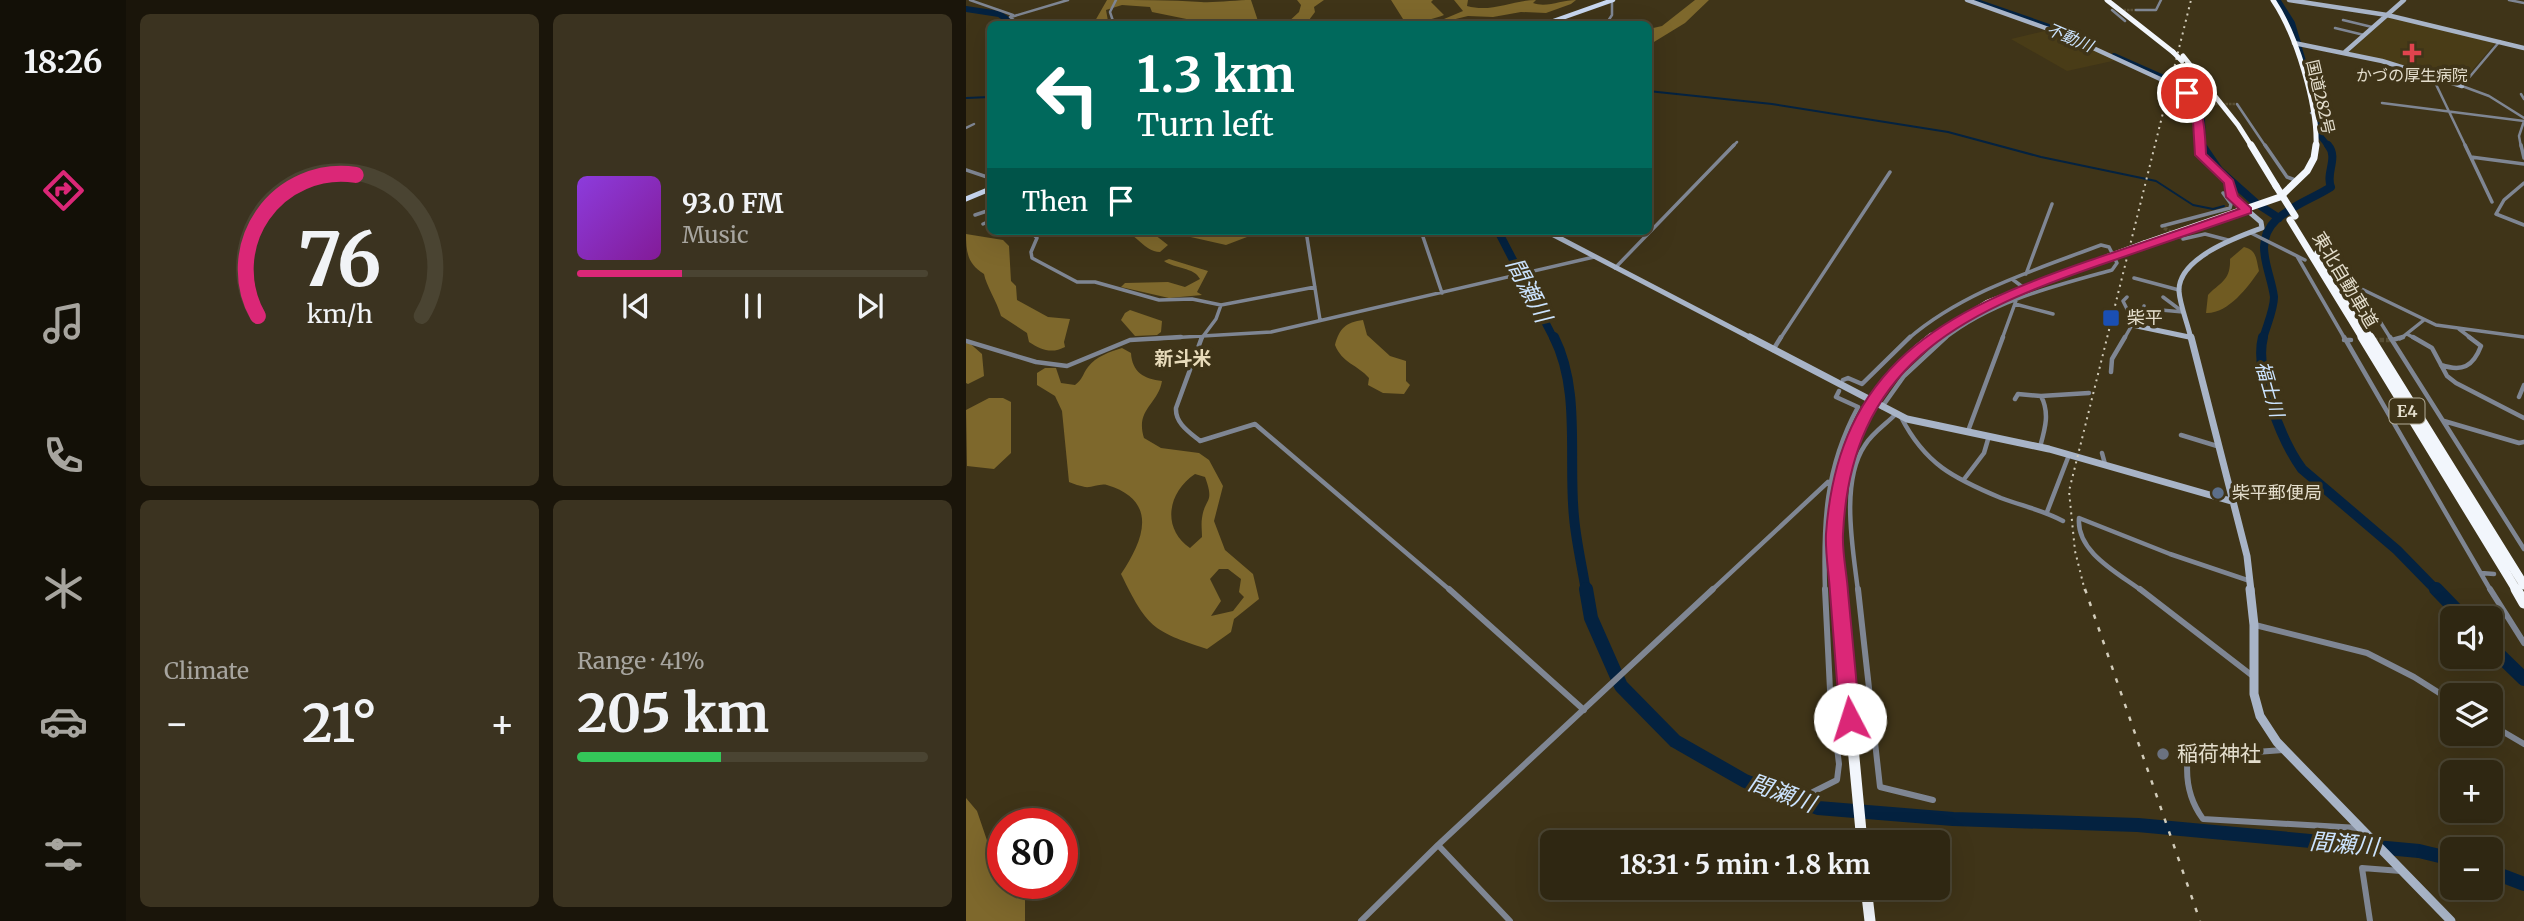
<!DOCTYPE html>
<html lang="en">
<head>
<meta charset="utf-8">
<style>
  body { margin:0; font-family:Merriweather,"Noto Sans JP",serif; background:#3b3320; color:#f1f3f6; height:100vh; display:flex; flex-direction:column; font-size:26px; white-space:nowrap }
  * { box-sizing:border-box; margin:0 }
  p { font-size:23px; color:#a7a59f }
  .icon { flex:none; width:38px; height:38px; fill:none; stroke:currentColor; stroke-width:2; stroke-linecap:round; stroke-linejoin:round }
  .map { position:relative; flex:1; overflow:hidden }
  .panel { display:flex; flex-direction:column; gap:14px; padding:14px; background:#1a150a; width:840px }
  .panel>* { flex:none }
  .hud { position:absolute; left:21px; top:21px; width:665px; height:214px; border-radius:10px; box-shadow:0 7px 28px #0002,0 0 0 2px #4a4432; background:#00695c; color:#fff; overflow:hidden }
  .controls { position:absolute; left:1474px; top:606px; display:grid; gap:14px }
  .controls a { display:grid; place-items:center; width:63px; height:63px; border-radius:10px; background:#2f2712; box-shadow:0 7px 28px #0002,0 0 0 2px #4a4432; font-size:35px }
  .speed { position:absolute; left:21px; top:808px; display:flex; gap:14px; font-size:35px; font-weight:700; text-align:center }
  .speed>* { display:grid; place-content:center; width:91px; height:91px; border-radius:50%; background:#2f2712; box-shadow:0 7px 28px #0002,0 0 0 2px #4a4432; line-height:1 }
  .speed .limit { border:10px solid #d22; background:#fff; color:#111 }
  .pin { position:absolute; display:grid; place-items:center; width:60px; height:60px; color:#fff; margin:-30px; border:4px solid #fff; border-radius:50%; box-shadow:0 2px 7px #0007 }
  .me { position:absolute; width:77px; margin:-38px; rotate:355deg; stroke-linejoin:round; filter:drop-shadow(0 0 5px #0008) }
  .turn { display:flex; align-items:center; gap:24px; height:147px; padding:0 35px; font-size:32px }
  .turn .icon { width:91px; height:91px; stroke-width:2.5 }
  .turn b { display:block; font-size:49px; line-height:60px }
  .then { display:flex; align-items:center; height:66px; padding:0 35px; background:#0003; gap:14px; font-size:26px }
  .big { font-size:52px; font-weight:700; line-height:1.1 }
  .panel .card { flex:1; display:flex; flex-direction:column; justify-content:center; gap:10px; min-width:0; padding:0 24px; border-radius:10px; background:#3b3320 }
  .panel .dial { align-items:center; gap:0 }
  .dial svg { height:182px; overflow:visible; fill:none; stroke:#4a4432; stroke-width:7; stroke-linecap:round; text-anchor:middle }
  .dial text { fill:#f1f3f6; stroke:none }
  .song { display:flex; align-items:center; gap:21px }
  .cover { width:84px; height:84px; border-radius:10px; background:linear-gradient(135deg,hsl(270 70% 55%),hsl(290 70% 35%)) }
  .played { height:7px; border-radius:4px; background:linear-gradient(90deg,#db2777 30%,#4a4432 30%) }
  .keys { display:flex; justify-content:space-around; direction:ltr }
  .heat { display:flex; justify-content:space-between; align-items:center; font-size:38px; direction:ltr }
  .charge { height:10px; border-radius:5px; background:linear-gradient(90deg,#34c759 41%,#4a4432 0) }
  .panel .tiles { flex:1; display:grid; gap:14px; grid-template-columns:repeat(2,1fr) }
  .trip { position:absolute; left:574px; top:830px; width:410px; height:70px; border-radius:10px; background:#2f2712; box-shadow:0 7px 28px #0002,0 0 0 2px #4a4432; font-weight:700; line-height:70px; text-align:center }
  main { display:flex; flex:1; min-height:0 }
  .tabs { display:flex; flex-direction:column; width:126px; justify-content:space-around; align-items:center; background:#131007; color:#a7a59f }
  .tabs .icon { width:49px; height:49px }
  .tabs .active { color:#db2777 }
  .tabs b { font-size:32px; color:#f1f3f6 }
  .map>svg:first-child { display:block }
  .built { fill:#493c17 }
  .green { fill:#705b22 }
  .forest { fill:#7e682c; fill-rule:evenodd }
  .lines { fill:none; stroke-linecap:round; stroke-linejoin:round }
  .stream { stroke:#042240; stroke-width:2 }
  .river-far3 { stroke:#042240; stroke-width:6 }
  .river-far2 { stroke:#042240; stroke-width:8 }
  .river-far1 { stroke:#042240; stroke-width:10 }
  .river { stroke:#042240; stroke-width:14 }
  .street-tunnel-far2 { stroke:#584e33; stroke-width:2.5; stroke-dasharray:2.5 1; stroke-linecap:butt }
  .street-tunnel-far1 { stroke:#584e33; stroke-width:3.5; stroke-dasharray:3.5 2; stroke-linecap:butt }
  .street-tunnel { stroke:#584e33; stroke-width:4.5; stroke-dasharray:4.5 2; stroke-linecap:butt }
  .street-far3 { stroke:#7f8693; stroke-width:2.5 }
  .street-far2 { stroke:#7f8693; stroke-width:3.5 }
  .street-far1 { stroke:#7f8693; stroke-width:4.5 }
  .street { stroke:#7f8693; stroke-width:6 }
  .secondary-far3 { stroke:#a8b4c7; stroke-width:4.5 }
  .secondary-far2 { stroke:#a8b4c7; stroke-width:5 }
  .secondary-far1 { stroke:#a8b4c7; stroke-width:7 }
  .secondary { stroke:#a8b4c7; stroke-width:9 }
  .primary-far1 { stroke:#c8d7f0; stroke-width:4.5 }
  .primary { stroke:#c8d7f0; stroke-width:5 }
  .highway-far3 { stroke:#f2f6fc; stroke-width:5 }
  .highway-far2 { stroke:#f2f6fc; stroke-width:7 }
  .highway-far1 { stroke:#f2f6fc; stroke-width:9 }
  .highway { stroke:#f2f6fc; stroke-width:11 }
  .rail-far1 { stroke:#d2ccba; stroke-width:2; stroke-dasharray:2 4.5; stroke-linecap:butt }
  .rail { stroke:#d2ccba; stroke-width:2.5; stroke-dasharray:4.5 9; stroke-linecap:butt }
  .highway-bridge-far1 { stroke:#f2f6fc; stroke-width:5 }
  .highway-bridge { stroke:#f2f6fc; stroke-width:7 }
  .route { fill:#db2777; stroke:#8e194d; stroke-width:2 }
  .health-dot { fill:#e0444e; stroke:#3f3418; stroke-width:2.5 }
  .transit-dot { fill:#1a4fb4; stroke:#3f3418; stroke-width:2.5 }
  .service-dot { fill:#5c6f8a; stroke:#3f3418; stroke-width:2.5 }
  .worship-dot { fill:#6b7280; stroke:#3f3418; stroke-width:2.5 }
  .labels { text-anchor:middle; stroke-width:7; stroke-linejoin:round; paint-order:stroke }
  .far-water-label { font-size:16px; font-style:italic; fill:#cce4ff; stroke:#3f3418 }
  .far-poi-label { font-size:16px; fill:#e4decd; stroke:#3f3418 }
  .far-street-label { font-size:16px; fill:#e4decd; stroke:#3f3418 }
  .shield { fill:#3f3418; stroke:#b2ab97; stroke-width:2 }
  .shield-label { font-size:16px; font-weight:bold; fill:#e4decd }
  .street-label { font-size:18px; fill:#e4decd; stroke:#3f3418 }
  .poi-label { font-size:18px; fill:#e4decd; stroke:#3f3418; text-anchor:start }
  .neighbourhood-label { font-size:19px; font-weight:bold; fill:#e8dbba; stroke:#3f3418 }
  .water-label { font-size:19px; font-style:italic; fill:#cce4ff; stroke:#3f3418 }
  .near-poi-label { font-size:21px; fill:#e4decd; stroke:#3f3418; text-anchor:start }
  .near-water-label { font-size:23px; font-style:italic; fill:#cce4ff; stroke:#3f3418 }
</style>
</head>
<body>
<main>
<nav class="tabs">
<b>18:26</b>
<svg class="icon active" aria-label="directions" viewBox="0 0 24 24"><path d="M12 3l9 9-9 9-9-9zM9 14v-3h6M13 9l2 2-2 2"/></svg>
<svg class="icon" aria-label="music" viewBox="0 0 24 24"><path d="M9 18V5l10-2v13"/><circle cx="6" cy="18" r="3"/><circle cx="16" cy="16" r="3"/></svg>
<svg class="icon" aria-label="phone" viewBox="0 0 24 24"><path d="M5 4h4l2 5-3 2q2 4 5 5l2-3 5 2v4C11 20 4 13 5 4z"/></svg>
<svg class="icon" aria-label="climate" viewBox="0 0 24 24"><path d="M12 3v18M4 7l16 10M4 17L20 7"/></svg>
<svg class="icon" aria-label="car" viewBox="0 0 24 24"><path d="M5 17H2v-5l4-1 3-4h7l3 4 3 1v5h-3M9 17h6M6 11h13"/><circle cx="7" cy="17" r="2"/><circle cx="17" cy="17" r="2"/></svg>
<svg class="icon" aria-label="filters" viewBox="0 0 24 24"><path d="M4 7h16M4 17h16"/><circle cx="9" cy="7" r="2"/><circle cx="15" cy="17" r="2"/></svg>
</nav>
<section class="panel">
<div class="tiles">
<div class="card dial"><svg viewBox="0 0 100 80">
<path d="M14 69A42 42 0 1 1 86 69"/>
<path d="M14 69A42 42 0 0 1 57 7" stroke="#db2777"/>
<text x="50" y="56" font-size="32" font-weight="700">76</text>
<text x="50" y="72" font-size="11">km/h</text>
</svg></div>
<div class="card">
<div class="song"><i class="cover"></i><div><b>93.0 FM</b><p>Music</p></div></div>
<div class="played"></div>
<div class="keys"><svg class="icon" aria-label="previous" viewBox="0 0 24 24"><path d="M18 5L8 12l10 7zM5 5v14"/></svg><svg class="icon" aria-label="pause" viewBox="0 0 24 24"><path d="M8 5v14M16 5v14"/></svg><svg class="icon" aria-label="next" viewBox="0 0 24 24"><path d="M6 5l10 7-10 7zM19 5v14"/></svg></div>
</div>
<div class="card"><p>Climate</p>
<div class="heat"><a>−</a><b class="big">21°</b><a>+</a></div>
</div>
<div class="card"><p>Range · 41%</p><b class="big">205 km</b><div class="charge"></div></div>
</div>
</section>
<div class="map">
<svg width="1558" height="921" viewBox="0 0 1558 921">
  <rect width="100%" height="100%" fill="#3f3418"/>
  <path class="built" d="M1422 17 1530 42 1496 82 1383 52Z
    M1083 30 1151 60 1101 71 1045 39Z"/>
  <path class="green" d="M1278 247C1291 250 1290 259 1293 271 1282 287 1262 314 1240 313L1242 295C1253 283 1265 281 1264 259Z"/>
  <path class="forest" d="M141 0C173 0 204 0 235 2 248 3 271 0 285 0L293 24H245L186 12 184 7 156 5 140 10 142 21 122 24 129 21Z
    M331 0H358L348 7 349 12 340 24H320L333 12 335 5Z
    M425 0H467L465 2 478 15C466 20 449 23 437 19Z
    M488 0H502L501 6C526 13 546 0 570 0L567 3C581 8 595 0 610 0L605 4 580 13 555 12 527 17 502 16 469 24H449L478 19 497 11Z
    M729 0H743L719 23 683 45V29L696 26Z
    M156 231H184L202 245 194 252C177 251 172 234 156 231Z
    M198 231H286L281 237 260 245Z
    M0 234 37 240 43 246 45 281 50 286 51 300 82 317 104 319 98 342 99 347C86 354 75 350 63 342L61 333 35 316C31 302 20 285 18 274 2 264 0 253 0 234Z
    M203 259 242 271 231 292 236 295 203 298 155 287 159 283 202 282 219 287 234 279C228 267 209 269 198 261Z
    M164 310 196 321 195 332 191 335 169 336 155 320 159 313Z
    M397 320 401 335 424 356 440 361V381L444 385 438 394 417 393 402 385 403 378C392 365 376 363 369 345 373 329 380 322 397 320Z
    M0 340 16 354 18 376 2 384 0 383Z
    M156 348 165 353C166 372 178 379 196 381 192 405 169 409 178 438L195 448 233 453 243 460 257 486 248 521 259 550 287 574 293 599 268 619 265 632 241 649C186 631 181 627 155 574 177 541 194 501 141 485 134 483 126 488 119 487 114 486 108 484 103 482L96 411 89 396 71 385V373L79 368H90L95 383 109 385C117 379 116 375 122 367 130 356 144 352 156 348ZM229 474 239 477C249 504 239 497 236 518 235 524 236 531 236 537L224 548C195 528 202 492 229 474ZM253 569H262L275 579 273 592 278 597 267 611 245 616 255 601 244 579Z
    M23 398H37L45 402V453L28 469 1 466 0 410Z
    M0 798 11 811 26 855 37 870V884H46L59 900V921H0Z"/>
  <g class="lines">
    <path class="stream" d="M682 91 806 104 982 132 1075 157 1190 181 1227 205 1247 209 1258 206
      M0 98 24 97"/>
    <path class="river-far3" d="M1008 1 1086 28
      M1312 1 1326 23 1332 43
      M0 9 33 14 48 24
      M1332 45 1341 74
      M1148 56 1200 79
      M1207 82 1220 89 1229 101
      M1348 103 1355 137 1363 147
      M1230 104 1236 120 1237 147"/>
    <path class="river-far2" d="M1236 145 1253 170 1290 203
      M1296 207 1313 218
      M532 231 588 339
      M1297 339C1300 327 1308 310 1308 297 1305 271 1286 243 1310 220 1326 205 1346 199 1365 187 1359 173 1373 158 1362 145"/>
    <path class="river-far1" d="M588 337C615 390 602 458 608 517 610 541 616 566 620 591
      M1297 337C1288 371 1315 440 1336 469L1431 550 1471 591"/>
    <path class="river" d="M620 589 625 618 655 686 709 741 779 781 852 808 987 819 1172 825 1453 851 1486 859
      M1470 589 1498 618
      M1524 646 1558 679
      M1524 871 1558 884"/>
    <path class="street-tunnel-far2" d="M1154 10H1170
      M1242 104H1271"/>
    <path class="street-tunnel-far1" d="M1198 228 1217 239"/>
    <path class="street-tunnel" d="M1407 340H1425"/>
    <path class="street-far3" d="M4 0 47 15 44 17 53 24
      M1543 0 1558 3
      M1146 10 1159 21
      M1170 10H1190L1195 0
      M45 17 102 0
      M1377 20 1406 27
      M148 24 144 12 150 0
      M640 24 646 15V1
      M1369 28 1398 35
      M1534 41 1496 86 1523 96 1558 118
      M1466 76 1500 147
      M1555 94 1558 99
      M1225 102 1242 104
      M1416 103 1558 121
      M1271 104 1300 147
      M1345 113 1354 114
      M682 126 685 124
      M0 128 8 124
      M766 147 771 142
      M1555 147 1553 136 1558 121"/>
    <path class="street-far2" d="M1299 145 1321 177 1332 181
      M1499 145 1526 202
      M1555 145 1558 158
      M1234 152 1263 182 1266 197 1280 210
      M1505 157 1558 164
      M0 170 24 178
      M1558 183 1538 200 1530 214 1558 225
      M9 215 24 210
      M17 224 24 221
      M1196 226 1264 208 1265 204 1257 193 1265 194
      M64 231 71 238 65 252 66 258 111 282H129L193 300 226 299 255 305 349 287
      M340 231 354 320
      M455 231 476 293
      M1285 233 1339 260
      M1217 239 1239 234 1262 240
      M1331 256 1379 339
      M649 268 768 145
      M1060 274 1086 204
      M1168 278 1213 290
      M1046 279 1058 288
      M1375 279 1470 325 1558 337
      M1393 288 1425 339
      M1197 297 1217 312
      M1049 304 1087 314
      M1195 310 1217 312
      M1171 327 1178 306
      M1493 329 1506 339
      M1441 334 1450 339
      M185 339 305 332 628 257
      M235 339 250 319 255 305
      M814 339 924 172
      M942 339C996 292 1069 270 1135 245L1143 247 1151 263 1146 270C1088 286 1026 301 978 339
      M1036 339 1051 298
      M1158 339 1166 325 1161 322 1163 313 1157 301 1161 297
      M1434 339 1458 320"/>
    <path class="street-far1" d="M236 337 210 408C209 423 223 432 234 441L289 424 485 591
      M1378 337 1525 591
      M1424 337 1558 549
      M1447 337 1466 348 1481 376 1490 383 1558 418
      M1378 340H1385
      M1426 340 1437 337
      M0 341 70 362 101 366 164 340 215 337
      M807 350 815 337
      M1475 365C1496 372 1507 367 1515 346L1503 337
      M1145 372 1146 359 1159 337
      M877 380 882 378 896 384 944 337
      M1075 396 1123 393
      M1553 397 1558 385
      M1049 399 1052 394 1075 396C1084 413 1079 429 1074 447
      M916 407 938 376 980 337
      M935 417C959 464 987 478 1035 498 1056 506 1077 510 1097 521
      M1478 421 1553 443 1558 442
      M1002 431 1037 337
      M1215 435 1251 446
      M1136 453 1139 464
      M999 478 1018 453 1023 436
      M1081 512 1103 455
      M1515 573 1528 574
      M745 591 862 482
      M859 591C857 523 859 468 892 407L870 397 873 391
      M892 591C887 549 874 482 899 445 906 433 920 424 930 414
      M1176 591C1152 573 1110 552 1113 518L1204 554 1284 581"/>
    <path class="street" d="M483 589 618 710
      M892 589 914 787 967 800
      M1174 589 1288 677
      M1524 589 1558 643
      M1289 625 1401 653 1448 677 1486 701
      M1524 724 1558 744
      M1317 750 1263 754 1226 752 1222 756C1219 779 1223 800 1237 819L1393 828
      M847 792 871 780 873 764 864 690 859 589
      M472 845 544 921
      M395 921 472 845 747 589
      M1404 921 1396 868 1435 871"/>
    <path class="secondary-far3" d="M1001 0 1099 35 1218 90 1229 111 1233 147
      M1323 0 1421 15 1558 48
      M1328 43 1416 61 1496 86
      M1379 52 1438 0"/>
    <path class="secondary-far2" d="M1233 145 1234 152
      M580 231 787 339
      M1166 325 1223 337
      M1225 339C1222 324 1214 306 1213 291 1212 258 1271 237 1296 228L1295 222 1281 210"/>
    <path class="secondary-far1" d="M784 337 941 419 1083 449 1265 501
      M1225 337 1281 556 1285 591"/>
    <path class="secondary" d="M1284 589 1288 625V694L1294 716 1311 742 1485 921"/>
    <path class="primary-far1" d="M579 24 647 0"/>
    <path class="primary" d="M0 199 24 189"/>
    <path class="highway-far3" d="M1141 0 1207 52
      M1307 0C1330 34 1352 105 1350 147
      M1217 56 1272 125 1286 147"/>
    <path class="highway-far2" d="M1285 145 1310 186
      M1324 220 1397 339
      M1178 244 1314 197 1341 171 1348 158 1350 145
      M1352 253 1405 339
      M964 339 1022 303 1143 257"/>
    <path class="highway-far1" d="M1396 337 1551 591
      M1404 337 1558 585
      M872 591C864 491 882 400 966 337"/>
    <path class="highway" d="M872 589 896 842
      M1550 589 1558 603
      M900 887 904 921"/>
    <path class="rail-far1" d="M1119 591 1109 551 1103 491 1225 0"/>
    <path class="rail" d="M1119 589 1234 921"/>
    <path class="highway-bridge-far1" d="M1207 52 1216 61"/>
    <path class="highway-bridge" d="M1310 186 1329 216
      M1143 257 1178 244"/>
  </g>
  <path class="route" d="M1221 90C1239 101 1239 135 1240 154L1267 180 1272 196 1285 208V213C1235 230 1184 248 1134 265 992 314 885 366 877 534 876 553 881 574 882 592 886 635 890 677 894 719L891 726 884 729 877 726 874 719C871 677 867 635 864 592 863 573 859 553 860 534 872 364 977 311 1122 261 1172 244 1223 227 1273 209L1260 197 1258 183 1229 155 1227 121 1216 93Z"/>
  <path class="health-dot" d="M1442.5 42.5h7v7h7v7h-7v7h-7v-7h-7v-7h7z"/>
  <rect class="transit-dot" x="1136" y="309" width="18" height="18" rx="3.5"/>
  <circle class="service-dot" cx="1252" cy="493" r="7"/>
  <circle class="worship-dot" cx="1197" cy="754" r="7"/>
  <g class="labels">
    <g class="far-water-label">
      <text transform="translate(1104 37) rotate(23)" y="6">不動川</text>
    </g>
    <g class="far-poi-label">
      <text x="1446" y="81">かづの厚生病院</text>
    </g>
    <g class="far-street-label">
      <text transform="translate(1355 97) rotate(77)" y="6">国道282号</text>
    </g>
    <rect class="shield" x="1423.5" y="398.5" width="35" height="25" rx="5"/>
    <g class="shield-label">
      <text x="1441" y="417">E4</text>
    </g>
    <g class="street-label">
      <text transform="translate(1379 280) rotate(59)" y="6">東北自動車道</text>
    </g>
    <g class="poi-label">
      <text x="1161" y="324">柴平</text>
      <text x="1266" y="499">柴平郵便局</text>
    </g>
    <g class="neighbourhood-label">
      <text x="217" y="365">新斗米</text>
    </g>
    <g class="water-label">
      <text transform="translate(1304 389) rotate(74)" y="7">福士川</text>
    </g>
    <g class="near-poi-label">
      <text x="1211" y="761">稲荷神社</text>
    </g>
    <g class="near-water-label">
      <text transform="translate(563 290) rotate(62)" y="8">間瀬川</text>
      <text transform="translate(816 793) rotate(20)" y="8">間瀬川</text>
      <text transform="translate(1378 844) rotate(5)" y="8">間瀬川</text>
    </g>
  </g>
</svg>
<div class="controls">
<a><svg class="icon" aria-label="sound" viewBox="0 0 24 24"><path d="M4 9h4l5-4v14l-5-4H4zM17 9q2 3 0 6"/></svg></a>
<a><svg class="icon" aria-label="layers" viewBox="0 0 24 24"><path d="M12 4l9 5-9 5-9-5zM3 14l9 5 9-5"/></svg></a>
<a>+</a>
<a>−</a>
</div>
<div class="speed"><div class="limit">80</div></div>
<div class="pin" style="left:1221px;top:93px;background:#d93025"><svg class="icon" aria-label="arrive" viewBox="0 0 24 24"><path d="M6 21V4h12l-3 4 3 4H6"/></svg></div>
<svg class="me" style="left:884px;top:719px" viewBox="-20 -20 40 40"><circle r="19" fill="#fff"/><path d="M0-13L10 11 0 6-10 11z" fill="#db2777"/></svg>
<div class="trip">18:31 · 5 min · 1.8 km</div>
<div class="hud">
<div class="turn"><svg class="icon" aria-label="left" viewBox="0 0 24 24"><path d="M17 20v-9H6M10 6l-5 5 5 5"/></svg><div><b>1.3 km</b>Turn left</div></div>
<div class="then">Then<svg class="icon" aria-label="arrive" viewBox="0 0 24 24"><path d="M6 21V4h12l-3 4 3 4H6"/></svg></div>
</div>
</div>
</main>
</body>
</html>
